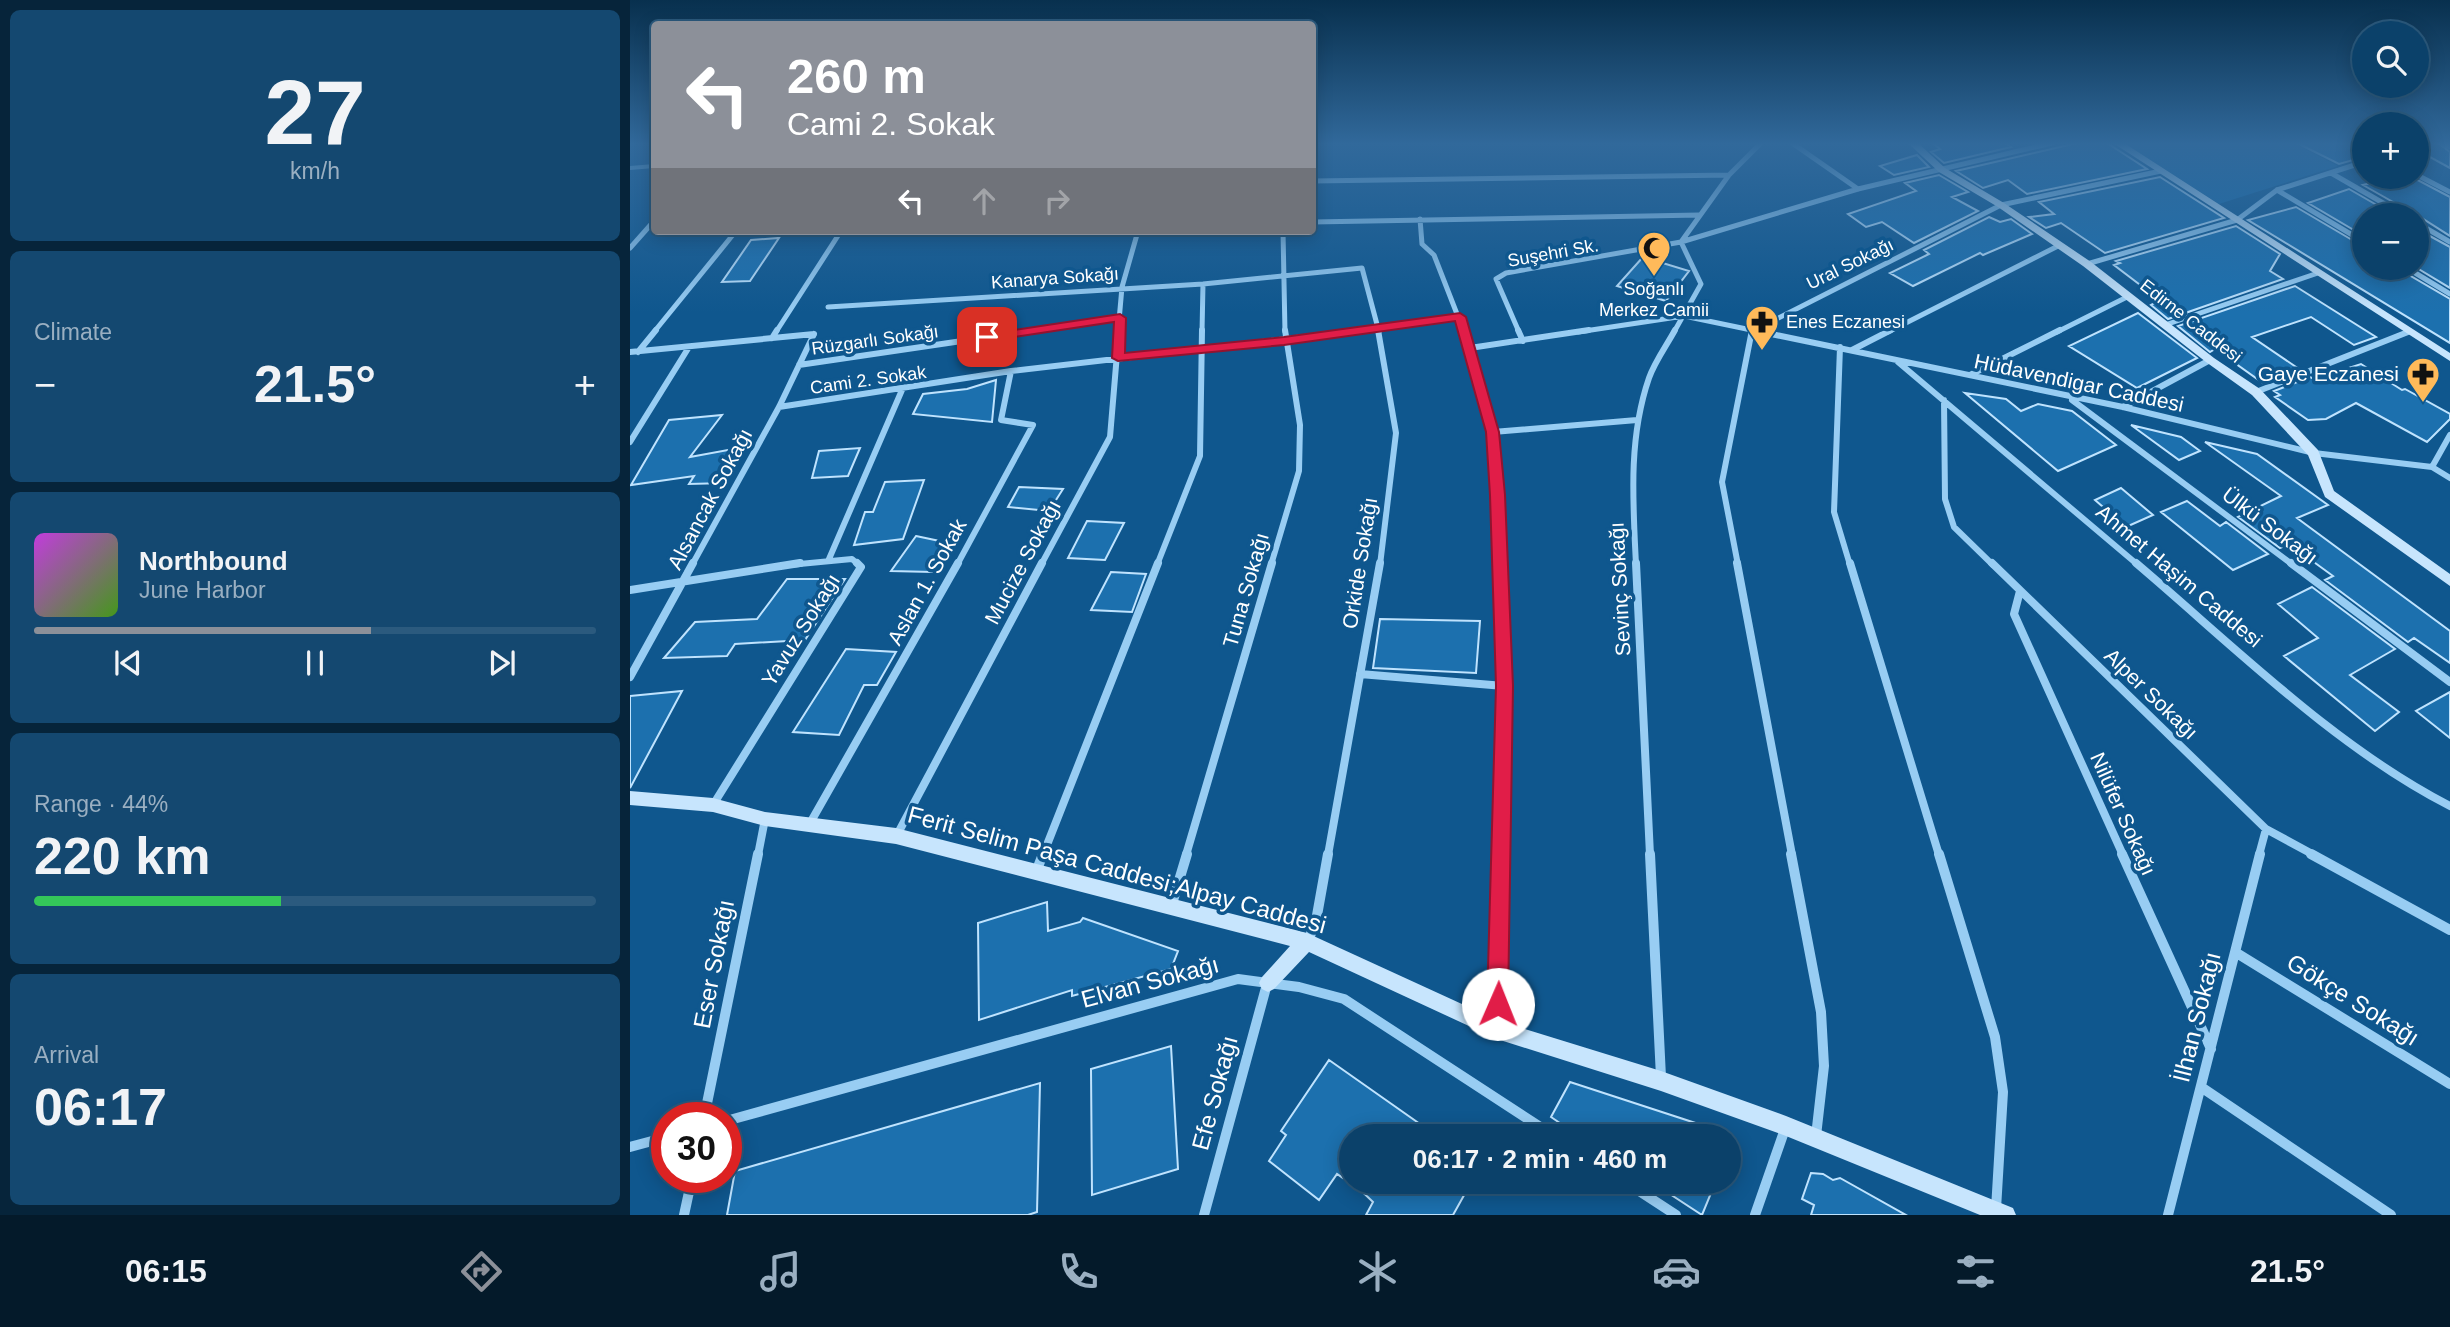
<!DOCTYPE html>
<html lang="en">
<head>
<meta charset="utf-8">
<style>
  body { margin:0; font-family:Helvetica,sans-serif; background:#144870; color:#f1f3f6; height:100vh; display:flex; flex-direction:column; font-size:26px; white-space:nowrap }
  * { box-sizing:border-box; margin:0 }
  p { font-size:23px; color:#9aafc1 }
  .icon { flex:none; width:38px; height:38px; fill:none; stroke:currentColor; stroke-width:2; stroke-linecap:round; stroke-linejoin:round }
  .map { position:relative; flex:1; overflow:hidden }
  .details { display:flex; flex-direction:column; gap:10px; padding:10px; background:#06243a; width:630px }
  .details>* { flex:none }
  .top-card { position:absolute; left:21px; top:21px; width:665px; height:214px; border-radius:7px; box-shadow:0 4px 18px #0003,0 0 0 2px #2b5a7e; background:#8c9099; color:#fff; overflow:hidden }
  .tools { position:absolute; left:1722px; top:21px; display:grid; gap:14px }
  .tools a { display:grid; place-items:center; width:77px; height:77px; border-radius:50%; background:#0b416a; box-shadow:0 4px 18px #0003,0 0 0 2px #2b5a7e; font-size:35px }
  .speed { position:absolute; left:21px; top:1102px; display:flex; gap:14px; font-size:35px; font-weight:700; text-align:center }
  .speed>* { display:grid; place-content:center; width:91px; height:91px; border-radius:50%; background:#0b416a; box-shadow:0 4px 18px #0003,0 0 0 2px #2b5a7e; line-height:1 }
  .speed .limit { border:10px solid #d22; background:#fff; color:#111 }
  .pin { position:absolute; display:grid; place-items:center; width:60px; height:60px; color:#fff; margin:-30px; border-radius:14px; box-shadow:0 4px 10px #0006 }
  .me { position:absolute; width:77px; margin:-38px; rotate:1deg; stroke-linejoin:round; filter:drop-shadow(0 0 5px #0008) }
  .turn { display:flex; align-items:center; gap:24px; height:147px; padding:0 21px; font-size:32px }
  .turn .icon { width:91px; height:91px; stroke-width:2.5 }
  .turn b { display:block; font-size:49px; line-height:60px }
  .lanes { display:flex; align-items:center; height:66px; padding:0 21px; background:#0003; justify-content:center; gap:35px; direction:ltr }
  .lanes .off { opacity:.35 }
  .big { font-size:52px; font-weight:800; line-height:1.1 }
  .details .tile { flex:1; display:flex; flex-direction:column; justify-content:center; gap:10px; min-width:0; padding:0 24px; border-radius:10px; background:#144870 }
  .details .dial { align-items:center; gap:0 }
  .dial b { font-size:91px; line-height:1 }
  .song { display:flex; align-items:center; gap:21px }
  .cover { width:84px; height:84px; border-radius:10px; background:linear-gradient(135deg,hsl(290 70% 55%),hsl(100 70% 35%)) }
  .played { height:7px; border-radius:4px; background:linear-gradient(90deg,#8c9099 60%,#2b5a7e 60%) }
  .keys { display:flex; justify-content:space-around; direction:ltr }
  .heat { display:flex; justify-content:space-between; align-items:center; font-size:38px; direction:ltr }
  .charge { height:10px; border-radius:5px; background:linear-gradient(90deg,#34c759 44%,#2b5a7e 0) }
  .trip { position:absolute; left:709px; top:1124px; width:402px; height:70px; border-radius:35px; background:#0b416a; box-shadow:0 4px 18px #0003,0 0 0 2px #2b5a7e; font-weight:800; line-height:70px; text-align:center }
  .tab-bar { display:flex; height:112px; justify-content:space-around; align-items:center; background:#041a2a; color:#9aafc1 }
  .tab-bar .icon { width:49px; height:49px }
  .tab-bar .current { color:#8c9099 }
  .tab-bar b { font-size:32px; color:#f1f3f6 }
  main { display:flex; flex:1; min-height:0 }
  .map>svg:first-child { display:block }
  .green { fill:#176ba9 }
  .building { fill:#1c70ae; stroke:#bfe3fe; stroke-width:2 }
  .lines { fill:none; stroke-linecap:round; stroke-linejoin:round }
  .minor-far3 { stroke:#98cdf3; stroke-width:5 }
  .minor-far2 { stroke:#98cdf3; stroke-width:6 }
  .minor-far1 { stroke:#98cdf3; stroke-width:8 }
  .minor { stroke:#98cdf3; stroke-width:10 }
  .tertiary { fill:#98cdf3; fill-rule:evenodd }
  .secondary { fill:#c7e5fd; fill-rule:evenodd }
  .route { fill:#e11d48; stroke:#92132f; stroke-width:2 }
  .labels { text-anchor:middle; stroke-width:7; stroke-linejoin:round; paint-order:stroke }
  .far-street-label { font-size:18px; fill:#fff; stroke:#0f578e }
  .far-poi-label { font-size:18px; fill:#fff; stroke:#0f578e }
  .poi-label { font-size:21px; fill:#fff; stroke:#0f578e; text-anchor:end }
  .street-label { font-size:21px; fill:#fff; stroke:#0f578e }
  .near-street-label { font-size:24px; fill:#fff; stroke:#0f578e }
</style>
</head>
<body>
<main>
<section class="details">
<div class="tile dial"><b>27</b><p>km/h</p></div>
<div class="tile"><p>Climate</p>
<div class="heat"><a>−</a><b class="big">21.5°</b><a>+</a></div>
</div>
<div class="tile">
<div class="song"><i class="cover"></i><div><b>Northbound</b><p>June Harbor</p></div></div>
<div class="played"></div>
<div class="keys"><svg class="icon" aria-label="previous" viewBox="0 0 24 24"><path d="M18 5L8 12l10 7zM5 5v14"/></svg><svg class="icon" aria-label="pause" viewBox="0 0 24 24"><path d="M8 5v14M16 5v14"/></svg><svg class="icon" aria-label="next" viewBox="0 0 24 24"><path d="M6 5l10 7-10 7zM19 5v14"/></svg></div>
</div>
<div class="tile"><p>Range · 44%</p><b class="big">220 km</b><div class="charge"></div></div>
<div class="tile"><p>Arrival</p><b class="big">06:17</b></div>
</section>
<div class="map">
<svg width="1820" height="1215" viewBox="0 0 1820 1215">
  <rect width="100%" height="100%" fill="#0f578e"/>
  <path class="green" d="M1494 143H1663L1708 166 1589 204Z"/>
  <path class="building" d="M1303 143H1375L1381 147 1314 163 1301 152 1310 149Z
    M1447 143H1477L1517 169 1397 194 1378 180 1353 188 1326 171Z
    M1667 143H1734V157L1709 164Z
    M1787 143H1808L1820 152V168L1787 150Z
    M1287 155 1299 167 1264 175 1250 166Z
    M1309 175 1338 192 1322 197 1348 211 1284 243 1252 222 1236 227 1218 214 1286 191 1275 183Z
    M1530 177 1594 218 1475 253 1431 223 1416 228 1399 217 1424 214 1409 202Z
    M1767 177H1782L1820 197V236L1787 215H1779L1777 210 1733 185Z
    M1719 189 1764 215H1734V236L1678 203Z
    M1666 207 1734 247V268H1772L1774 272 1820 299V343L1618 220Z
    M1359 217 1370 222 1381 219 1402 234 1353 255 1350 253 1283 286 1260 273 1299 254 1294 250Z
    M1606 226 1650 254 1640 271 1653 279 1538 319 1521 305 1530 300 1484 265 1490 263 1486 261Z
    M1787 229 1820 247V288L1787 268Z
    M149 238 120 281 92 282 121 240Z
    M1013 257 1059 271 1036 301 987 286Z
    M1665 286 1746 337 1724 345 1681 317 1622 337 1669 369 1633 383 1585 349 1580 352 1548 326Z
    M1508 313 1567 358 1507 388 1439 346Z
    M1731 364 1772 390 1775 389 1820 414V419L1797 442 1726 403 1696 419 1678 420 1645 397 1650 395 1644 391 1680 377 1684 379Z
    M366 380 362 422 283 414 293 394 337 389Z
    M1335 393 1376 399 1391 411 1408 404 1442 411 1486 445 1428 471Z
    M92 415 60 457 114 447 96 483 59 484 64 476 1 485 39 420Z
    M1501 425 1551 437 1570 451 1549 460Z
    M1575 442 1627 454 1698 505 1667 518 1820 631V663L1784 638 1778 642 1695 580 1703 576 1659 544 1650 548 1608 517 1651 496Z
    M230 448 218 476 182 478 189 451Z
    M294 480 273 539 224 545 235 512H243L255 482Z
    M389 487 433 489 419 511 378 507Z
    M1491 488 1523 515 1496 527 1465 500Z
    M1557 501 1590 526 1596 522 1638 554 1603 570 1531 512Z
    M457 521 494 523 475 560 438 558Z
    M286 536 319 543 303 572 261 571Z
    M481 572 516 574 502 612 461 610Z
    M157 579H215L175 640 105 644 97 656 34 658 65 622 127 619Z
    M1682 587 1765 649 1720 675 1769 712 1745 731 1654 656 1688 638 1648 604Z
    M750 619 850 621 846 673 743 668Z
    M216 649 266 652 247 685H234L209 735 163 732Z
    M52 691 0 788V696Z
    M1820 692V738L1786 711Z
    M417 902 418 931 450 922 453 918 548 951 541 969 442 996V990L349 1020 348 923Z
    M541 1046 548 1169 462 1195 461 1069Z
    M699 1060 807 1136H721V1166L713 1178 707 1174 689 1200 639 1161 656 1135 651 1131Z
    M940 1082 1093 1132 1092 1136H949L921 1117Z
    M410 1083 407 1212 398 1215H97L105 1171Z
    M1181 1173 1193 1174 1203 1180 1210 1178 1276 1215H1181L1184 1205 1172 1199Z
    M721 1181H842L823 1215H736L743 1202Z
    M1020 1181H1086L1072 1215Z"/>
  <g class="lines">
    <path class="minor-far3" d="M1162 143 1228 189
      M1813 143 1820 147
      M1701 173 1774 215
      M1787 175 1820 192
      M682 181 1099 175
      M1647 190 1734 242
      M790 219 792 244 804 255 834 332
      M682 222 1069 215
      M1787 223 1820 242
      M653 231 655 332
      M0 248 24 221
      M1457 264 1607 220 1647 190 1734 162
      M1777 268 1820 294
      M198 307 573 284 732 268 749 332
      M1535 325 1688 273
      M24 332 106 231
      M146 332 211 231
      M395 332 490 318
      M488 332 492 287 508 231
      M572 332 573 284
      M721 332 830 317
      M889 332 866 279 876 273 1051 242 1228 189 1422 143
      M948 332 1054 316 1131 332
      M1044 332 1071 284 1051 242 1099 175 1131 143
      M1121 332 1371 205 1531 171
      M1258 332 1430 245
      M1427 332 1499 296"/>
    <path class="minor-far2" d="M748 330 766 433 750 565
      M834 330 863 432 869 565
      M888 330 893 341
      M1122 330 1493 407 1684 453 1802 467 1820 435
      M142 338 147 330
      M1210 347 1204 512 1220 565
      M840 348 959 330
      M1222 350 1261 330
      M0 352 184 334
      M8 352 26 330
      M1268 362 1508 565
      M169 365 407 330
      M1340 375 1430 330
      M1626 392 1778 332
      M1314 400 1315 499 1324 527 1363 565
      M1442 400 1663 565
      M149 407 381 371 734 330
      M1493 407 1580 360
      M863 432 1007 420
      M0 442 59 347
      M1802 467 1820 478
      M199 559 272 390
      M62 565 149 407 184 334
      M159 565 222 559 229 565
      M327 565 403 425 371 420 381 371
      M411 565 480 437 489 330
      M527 565 570 456 572 330
      M641 565 669 471 670 425 655 330
      M1006 565C1003 502 998 439 1019 378 1025 361 1037 345 1045 330
      M1108 565 1092 482 1122 330"/>
    <path class="minor-far1" d="M869 563 874 686 871 855
      M1006 563 1020 855
      M1107 563 1162 855
      M1220 563 1309 855
      M1362 563 1636 829 1684 855
      M1506 563C1605 647 1705 747 1820 806
      M1661 563 1820 682
      M0 590 170 563
      M1390 591 1384 614 1493 855
      M730 674 874 686
      M0 677 63 563
      M83 805 231 567 227 563
      M179 825 328 563
      M267 835 412 563
      M128 855 135 819
      M413 855 528 563
      M556 855 642 563
      M698 855 750 563
      M1629 855 1636 829"/>
    <path class="minor" d="M1020 854 1031 1077
      M1161 854 1191 1012 1194 1066 1186 1136
      M1309 854 1365 1037 1373 1092 1366 1209
      M1492 854 1581 1049
      M1681 854 1820 930
      M406 872 413 854
      M541 907 557 854
      M678 941 686 921 698 854
      M1605 952 1820 1084
      M867 1029 871 854
      M1571 1087 1761 1215
      M74 1118 128 854
      M96 1121 608 979 669 987 714 999 924 1136
      M0 1147 37 1137
      M994 1181 1046 1215
      M54 1215 62 1178
      M574 1215 637 984
      M1125 1215 1156 1126
      M1538 1215 1630 854"/>
    <path class="tertiary" d="M24 164V168L0 170V166Z"/>
    <path class="secondary" d="M1278 143H1288L1315 168 1374 203 1461 262 1584 358 1630 389 1688 450 1704 491 1820 574V586L1695 497 1678 455 1622 395 1576 362 1453 266 1368 207 1309 172Z
      M1483 143H1494L1820 353V361Z
      M0 791 83 798 135 812 266 828 677 933 869 1021 1031 1071 1156 1116 1383 1208 1386 1215H1350L1156 1136 1031 1091 867 1039 679 952 644 989 638 992 632 989 629 983 632 977 660 946 266 844 135 826 83 812 0 805Z"/>
  </g>
  <linearGradient id="sky" x2="0" y2="1"><stop stop-color="#08304e"/><stop offset="0.46" stop-color="#31699b"/><stop offset="1" stop-color="#31699b" stop-opacity="0"/></linearGradient>
  <rect width="1820" height="313" fill="url(#sky)"/>
  <path class="route" d="M830 313 836 317 869 432 875 495 883 686 878 1004 875 1011 868 1014 860 1011 857 1004 866 686 860 495 856 432 825 321 654 345 488 361 482 358 484 322 357 341 350 337 357 334 490 314 496 318 495 353 654 337Z"/>
  <defs>
    <symbol id="mosque-pin" viewBox="-11 -11 22 30"><path d="M0 17L-7.5 6A9.5 9.5 0 1 1 7.5 6Z" fill="#ffba5a" stroke="#0f578e"/><path d="M3.5-4.9A6 6 0 1 0 3.5 4.9A5 5 0 1 1 3.5-4.9Z" fill="#111"/></symbol>
    <symbol id="pharmacy-pin" viewBox="-11 -11 22 30"><path d="M0 17L-7.5 6A9.5 9.5 0 1 1 7.5 6Z" fill="#ffba5a" stroke="#0f578e"/><path d="M-2-6h4v4h4v4h-4v4h-4v-4h-4v-4h4Z" fill="#111"/></symbol>
  </defs>
  <g fill-rule="evenodd">
    <use href="#mosque-pin" x="1005" y="229" width="38" height="52"/>
    <use href="#pharmacy-pin" x="1113" y="303" width="38" height="52"/>
    <use href="#pharmacy-pin" x="1774" y="355" width="38" height="52"/>
  </g>
  <g class="labels">
    <g class="far-street-label">
      <text transform="translate(923 253) rotate(-10)" y="6">Suşehri Sk.</text>
      <text transform="translate(1220 264) rotate(-26)" y="6">Ural Sokağı</text>
      <text transform="translate(425 278) rotate(-4)" y="6">Kanarya Sokağı</text>
      <text transform="translate(1561 321) rotate(38)" y="6">Edirne Caddesi</text>
      <text transform="translate(245 340) rotate(-8)" y="6">Rüzgarlı Sokağı</text>
      <text transform="translate(238 380) rotate(-8)" y="6">Cami 2. Sokak</text>
    </g>
    <g class="far-poi-label">
      <text x="1024" y="295">Soğanlı<tspan x="1024" dy="21">Merkez Camii</tspan></text>
      <text x="1156" y="328" text-anchor="start">Enes Eczanesi</text>
    </g>
    <g class="poi-label">
      <text x="1769" y="381">Gaye Eczanesi</text>
    </g>
    <g class="street-label">
      <text transform="translate(1449 383) rotate(12)" y="7">Hüdavendigar Caddesi</text>
      <text transform="translate(80 499) rotate(-62)" y="7">Alsancak Sokağı</text>
      <text transform="translate(1640 526) rotate(37)" y="7">Ülkü Sokağı</text>
      <text transform="translate(393 562) rotate(-62)" y="7">Mucize Sokağı</text>
      <text transform="translate(730 563) rotate(-81)" y="7">Orkide Sokağı</text>
      <text transform="translate(1549 576) rotate(40)" y="7">Ahmet Haşim Caddesi</text>
      <text transform="translate(297 582) rotate(-61)" y="7">Aslan 1. Sokak</text>
      <text transform="translate(990 589) rotate(-93)" y="7">Sevinç Sokağı</text>
      <text transform="translate(616 590) rotate(-74)" y="7">Tuna Sokağı</text>
      <text transform="translate(171 630) rotate(-58)" y="7">Yavuz Sokağı</text>
      <text transform="translate(1521 694) rotate(44)" y="7">Alper Sokağı</text>
      <text transform="translate(1493 814) rotate(66)" y="7">Nilüfer Sokağı</text>
    </g>
    <g class="near-street-label">
      <text transform="translate(487 870) rotate(15)" y="8">Ferit Selim Paşa Caddesi;Alpay Caddesi</text>
      <text transform="translate(84 964) rotate(-79)" y="8">Eser Sokağı</text>
      <text transform="translate(520 982) rotate(-15)" y="8">Elvan Sokağı</text>
      <text transform="translate(1723 1000) rotate(32)" y="8">Gökçe Sokağı</text>
      <text transform="translate(1567 1017) rotate(-76)" y="8">İlhan Sokağı</text>
      <text transform="translate(585 1093) rotate(-75)" y="8">Efe Sokağı</text>
    </g>
  </g>
</svg>
<div class="tools">
<a><svg class="icon" aria-label="search" viewBox="0 0 24 24"><circle cx="10" cy="10" r="6"/><path d="M15 15l6 6"/></svg></a>
<a>+</a>
<a>−</a>
</div>
<div class="speed"><div class="limit">30</div></div>
<div class="pin" style="left:357px;top:337px;background:#d93025"><svg class="icon" aria-label="arrive" viewBox="0 0 24 24"><path d="M6 21V4h12l-3 4 3 4H6"/></svg></div>
<svg class="me" style="left:868px;top:1004px" viewBox="-20 -20 40 40"><circle r="19" fill="#fff"/><path d="M0-13L10 11 0 6-10 11z" fill="#e11d48"/></svg>
<div class="trip">06:17 · 2 min · 460 m</div>
<div class="top-card">
<div class="turn"><svg class="icon" aria-label="left" viewBox="0 0 24 24"><path d="M17 20v-9H6M10 6l-5 5 5 5"/></svg><div><b>260 m</b>Cami 2. Sokak</div></div>
<div class="lanes"><svg class="icon" aria-label="left" viewBox="0 0 24 24"><path d="M17 20v-9H6M10 6l-5 5 5 5"/></svg><svg class="icon off" aria-label="ahead" viewBox="0 0 24 24"><path d="M12 20V5M6 11l6-6 6 6"/></svg><svg class="icon off" aria-label="right" viewBox="0 0 24 24"><path d="M7 20v-9h11M14 6l5 5-5 5"/></svg></div>
</div>
</div>
</main>
<nav class="tab-bar">
<b>06:15</b>
<svg class="icon current" aria-label="directions" viewBox="0 0 24 24"><path d="M12 3l9 9-9 9-9-9zM9 14v-3h6M13 9l2 2-2 2"/></svg>
<svg class="icon" aria-label="music" viewBox="0 0 24 24"><path d="M9 18V5l10-2v13"/><circle cx="6" cy="18" r="3"/><circle cx="16" cy="16" r="3"/></svg>
<svg class="icon" aria-label="phone" viewBox="0 0 24 24"><path d="M5 4h4l2 5-3 2q2 4 5 5l2-3 5 2v4C11 20 4 13 5 4z"/></svg>
<svg class="icon" aria-label="climate" viewBox="0 0 24 24"><path d="M12 3v18M4 7l16 10M4 17L20 7"/></svg>
<svg class="icon" aria-label="car" viewBox="0 0 24 24"><path d="M5 17H2v-5l4-1 3-4h7l3 4 3 1v5h-3M9 17h6M6 11h13"/><circle cx="7" cy="17" r="2"/><circle cx="17" cy="17" r="2"/></svg>
<svg class="icon" aria-label="filters" viewBox="0 0 24 24"><path d="M4 7h16M4 17h16"/><circle cx="9" cy="7" r="2"/><circle cx="15" cy="17" r="2"/></svg>
<b>21.5°</b>
</nav>
</body>
</html>
